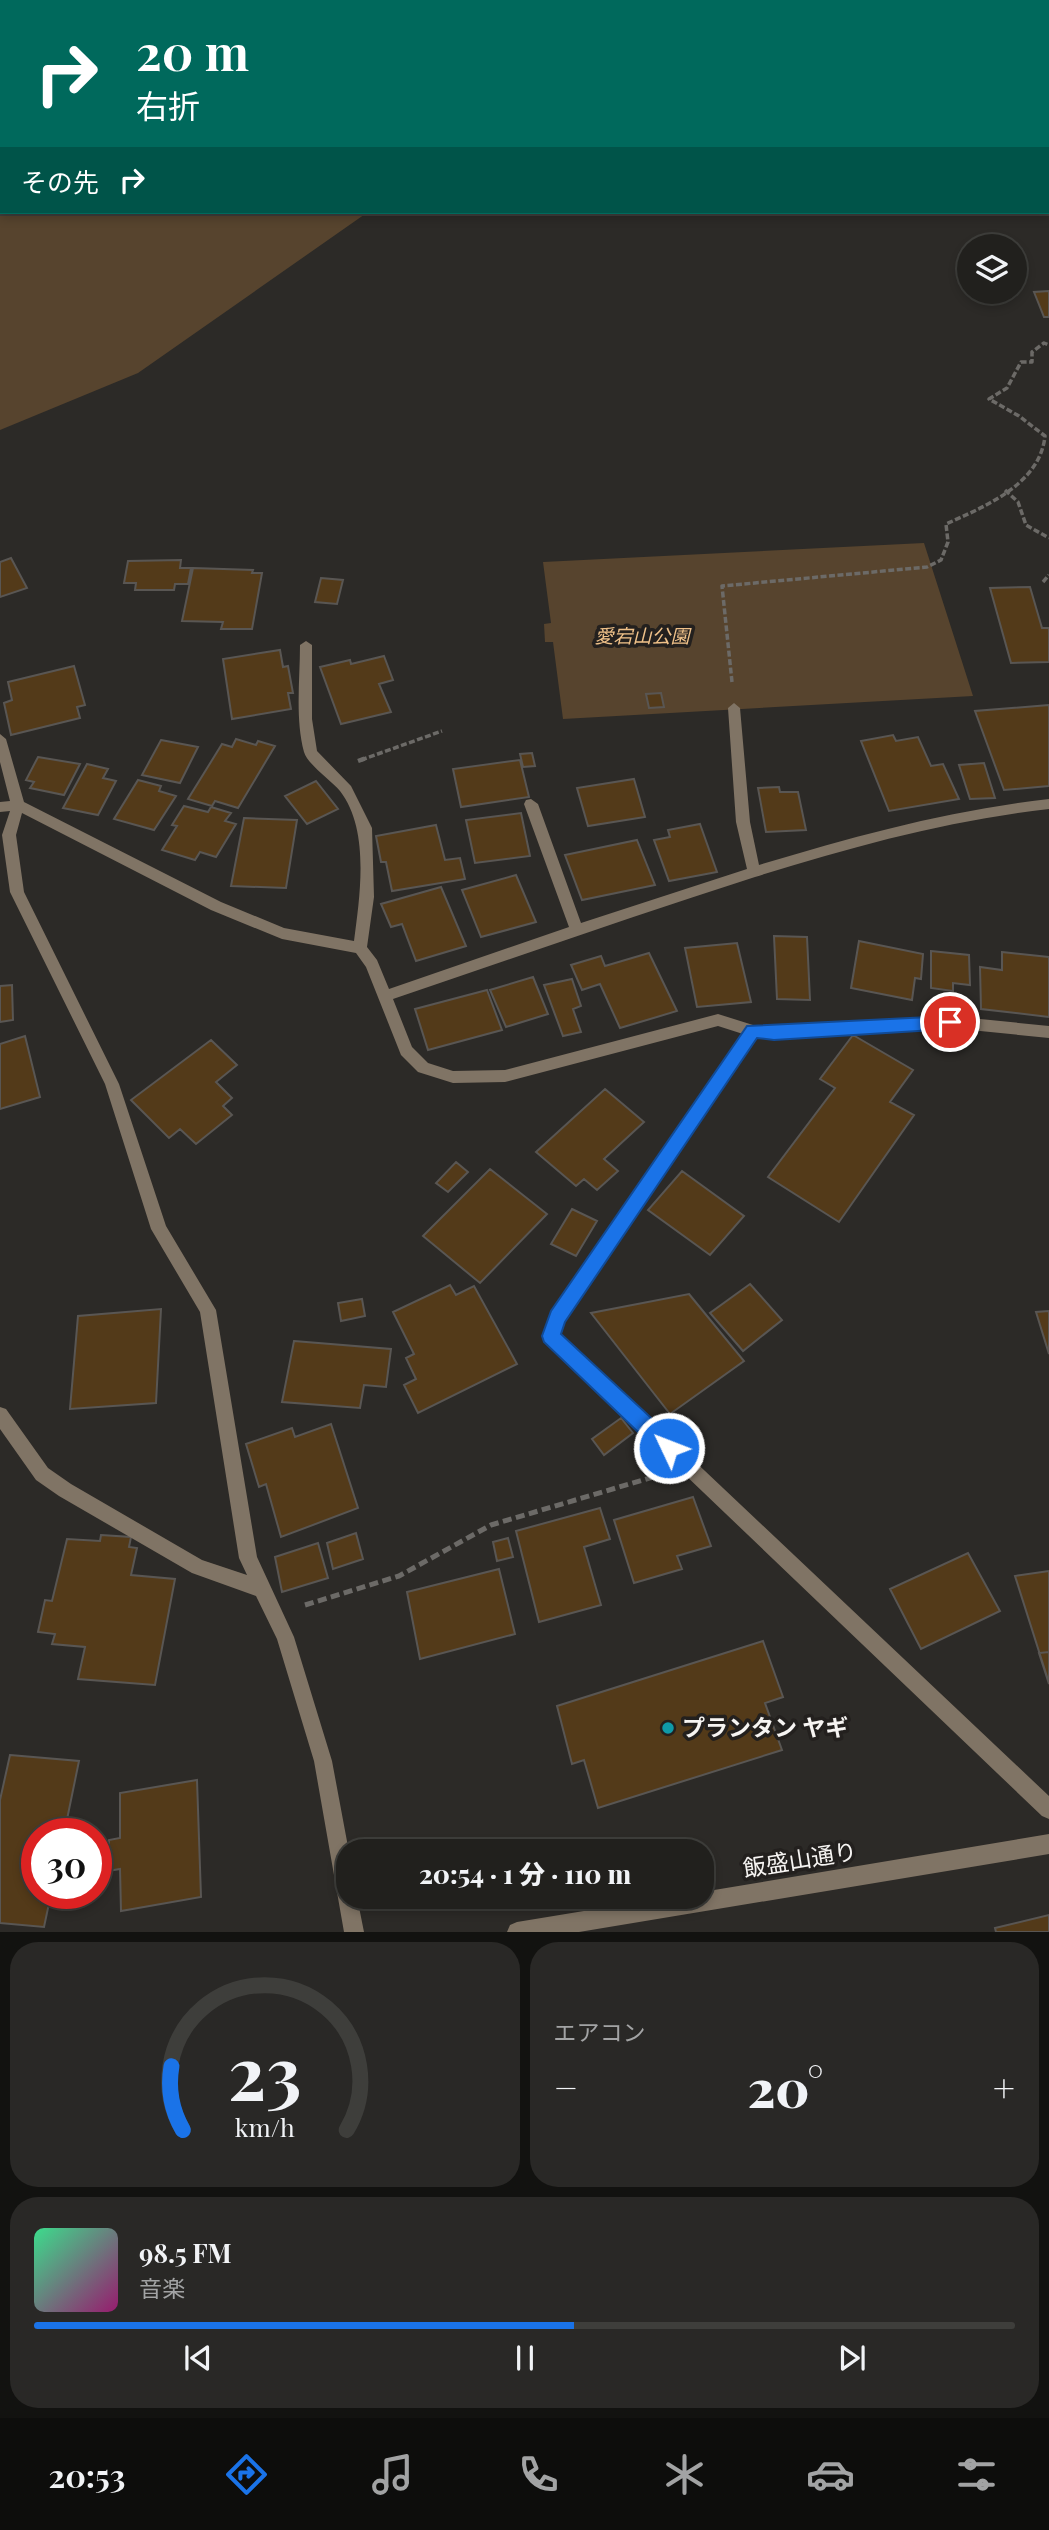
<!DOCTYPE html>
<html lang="ja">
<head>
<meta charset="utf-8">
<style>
  body { margin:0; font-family:"Playfair Display","Noto Sans JP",serif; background:#292826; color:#f1f3f6; height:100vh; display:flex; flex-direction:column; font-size:26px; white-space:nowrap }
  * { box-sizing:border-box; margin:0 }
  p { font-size:23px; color:#a2a3a4 }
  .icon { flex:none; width:38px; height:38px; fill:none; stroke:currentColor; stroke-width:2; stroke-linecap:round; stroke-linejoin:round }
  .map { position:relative; height:1932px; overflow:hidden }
  .drawer { display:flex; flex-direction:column; gap:10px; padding:10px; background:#121210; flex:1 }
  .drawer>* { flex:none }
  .guide { position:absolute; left:0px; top:0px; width:1050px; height:214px; box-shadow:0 4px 10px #0003,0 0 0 2px #3e3e3b; background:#00695c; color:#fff; overflow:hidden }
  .buttons { position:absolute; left:957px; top:234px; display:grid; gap:14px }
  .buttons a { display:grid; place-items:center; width:70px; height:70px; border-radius:50%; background:#21201d; box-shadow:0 4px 10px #0003,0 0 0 2px #3e3e3b; font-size:35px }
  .speed { position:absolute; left:21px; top:1818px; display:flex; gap:14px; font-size:35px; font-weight:700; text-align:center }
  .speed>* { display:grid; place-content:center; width:91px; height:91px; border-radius:50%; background:#21201d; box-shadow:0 4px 10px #0003,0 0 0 2px #3e3e3b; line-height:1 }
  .speed .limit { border:10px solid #d22; background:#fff; color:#111 }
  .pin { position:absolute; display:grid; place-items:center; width:60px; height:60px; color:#fff; margin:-30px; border:4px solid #fff; border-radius:50%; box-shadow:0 2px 7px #0007 }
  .me { position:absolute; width:77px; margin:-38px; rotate:313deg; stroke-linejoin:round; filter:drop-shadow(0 0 5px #0008) }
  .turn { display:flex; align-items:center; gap:24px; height:147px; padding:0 21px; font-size:32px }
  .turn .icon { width:91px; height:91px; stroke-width:2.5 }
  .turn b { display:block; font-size:49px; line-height:60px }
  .then { display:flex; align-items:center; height:66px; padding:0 21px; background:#0003; gap:14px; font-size:26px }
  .big { font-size:52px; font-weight:800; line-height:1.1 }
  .drawer .card { flex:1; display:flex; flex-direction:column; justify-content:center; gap:10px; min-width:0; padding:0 24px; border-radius:28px; background:#292826 }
  .drawer .dial { align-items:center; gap:0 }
  .dial svg { height:182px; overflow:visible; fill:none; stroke:#3e3e3b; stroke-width:7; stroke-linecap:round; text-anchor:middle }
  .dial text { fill:#f1f3f6; stroke:none }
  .song { display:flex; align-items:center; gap:21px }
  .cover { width:84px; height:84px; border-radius:10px; background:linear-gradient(135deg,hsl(150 70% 55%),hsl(320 70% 35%)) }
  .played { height:7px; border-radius:4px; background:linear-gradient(90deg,#1a73e8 55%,#3e3e3b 55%) }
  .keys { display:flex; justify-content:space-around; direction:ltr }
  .heat { display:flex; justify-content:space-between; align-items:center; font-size:38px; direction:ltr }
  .drawer .tiles { flex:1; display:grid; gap:10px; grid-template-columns:1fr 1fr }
  .card:last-child { grid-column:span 2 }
  .trip { position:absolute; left:336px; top:1839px; width:378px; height:70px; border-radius:28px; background:#21201d; box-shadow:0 4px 10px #0003,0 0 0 2px #3e3e3b; font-weight:800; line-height:70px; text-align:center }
  .menu { display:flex; height:112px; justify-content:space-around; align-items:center; background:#0d0d0c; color:#a2a3a4 }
  .menu .icon { width:49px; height:49px }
  .menu .selected { color:#1a73e8 }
  .menu b { font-size:32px; color:#f1f3f6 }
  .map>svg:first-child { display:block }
  .green { fill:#57442e }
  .building { fill:#533a19; stroke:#595653; stroke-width:2 }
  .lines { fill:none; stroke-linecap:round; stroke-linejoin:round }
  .path-far2 { stroke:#6c6a67; stroke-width:3.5; stroke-dasharray:6 2.5; stroke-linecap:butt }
  .path-far1 { stroke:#6c6a67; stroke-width:4.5; stroke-dasharray:7 3.5; stroke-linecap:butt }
  .path { stroke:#6c6a67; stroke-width:5; stroke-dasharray:9 4.5; stroke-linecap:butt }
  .minor { fill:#807465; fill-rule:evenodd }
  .tertiary { fill:#807465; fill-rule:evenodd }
  .route { fill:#1a73e8; stroke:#114b97; stroke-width:2 }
  .culture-dot { fill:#0f9aa8; stroke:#23201e; stroke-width:2.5 }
  .labels { text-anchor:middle; stroke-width:7; stroke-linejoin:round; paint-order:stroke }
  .park-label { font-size:19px; font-style:italic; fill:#efc189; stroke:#23201e }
  .near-poi-label { font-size:23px; font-weight:bold; fill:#f6f4f2; stroke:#23201e; text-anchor:start }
  .near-street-label { font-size:23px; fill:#f6f4f2; stroke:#23201e }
</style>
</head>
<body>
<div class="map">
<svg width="1049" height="1932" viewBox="0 0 1049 1932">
  <rect width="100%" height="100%" fill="#2c2a27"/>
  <path class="green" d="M0 0H1049V81L1048 2H2V212H368L138 373 0 430Z
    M924 543 973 696 563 719 553 642H545L544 624 551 623 543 562Z"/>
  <path class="building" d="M1049 291V317H1044L1034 292Z
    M11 558 27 588 0 597V562Z
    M181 560 180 568H191L188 584H175L174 590H135L136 583H124L128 561Z
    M193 568 253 570 252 573H262L252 629H221L223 622 182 621Z
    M321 578 343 580 337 604 315 602Z
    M1030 587 1042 628H1049V662L1011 663 990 588Z
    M280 650 283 667 288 666 293 693H288L291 709 232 719 223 659Z
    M384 656 393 680 379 684 391 712 341 724 320 667 350 660 351 664Z
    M74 666 85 705 77 707 80 718 11 735 4 703 12 700 8 682Z
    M661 693 664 707 649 708 646 694Z
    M1049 705V786L1004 790 975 711Z
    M893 735 896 741 918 737 931 766 943 764 959 799 889 811 861 741Z
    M236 739 256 745 258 741 275 746 238 808 215 801 212 806 188 799 222 744 232 747Z
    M161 740 198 747 180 783 142 775Z
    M532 753 535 766 523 767 520 754Z
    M38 757 80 764 64 795 30 788 34 782 26 780Z
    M520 760 529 797 461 807 453 769Z
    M984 763 995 798 970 799 959 765Z
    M87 764 108 769 103 778 116 781 98 815 63 808Z
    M634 779 645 817 588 826 577 788Z
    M138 780 161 786 159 791 176 796 154 830 114 819Z
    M316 781 338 809 307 824 285 796Z
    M779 787 780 792H798L806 830 766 832 758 788Z
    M184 806 208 812 211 807 231 813 225 821 236 824 216 857 200 852 195 860 162 850 177 826 172 825Z
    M521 813 530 856 475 863 466 820Z
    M244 818 297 820 286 888 231 886Z
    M700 824 717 872 669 881 654 840 670 837 668 830Z
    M436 825 445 860 460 858 465 879 392 891 386 862H381L376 836Z
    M637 840 655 885 582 900 565 855Z
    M516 875 536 922 481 937 462 890Z
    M441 887 466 946 416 961 402 924 391 927 381 904Z
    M774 936 807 937 810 1000 777 999Z
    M859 941 923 954 921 979 915 978 912 1000 851 988Z
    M737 943 751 1002 697 1007 685 948Z
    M931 951 969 955 970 985 953 983V991L931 988Z
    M1002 952 1049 957V1017L981 1009 980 967 1002 970Z
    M649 953 677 1011 620 1028 600 984 582 990 571 965 601 956 605 966Z
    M533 977 548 1014 506 1027 490 990Z
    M572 979 581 1006 573 1009 581 1032 563 1036 544 985Z
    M12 985 13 1020 0 1022V986Z
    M487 990 502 1030 428 1050 415 1009Z
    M853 1035 913 1070 890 1102 914 1115 839 1222 768 1177 835 1088 820 1079Z
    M25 1036 40 1097 0 1109V1044Z
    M211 1040 237 1065 216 1082 232 1098 223 1106 232 1115 196 1144 180 1129 169 1138 131 1100Z
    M605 1089 644 1122 604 1159 618 1171 597 1190 584 1179 576 1186 536 1152Z
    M456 1162 468 1172 448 1192 436 1183Z
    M490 1169 547 1214 480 1283 423 1236Z
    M682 1171 744 1216 710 1255 648 1210Z
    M572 1209 597 1221 576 1256 551 1244Z
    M750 1284 782 1320 743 1351 710 1313Z
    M450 1285 456 1295 474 1286 517 1364 418 1413 404 1385 416 1379 406 1358 414 1354 393 1312Z
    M689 1294 744 1361 670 1414 591 1313Z
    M362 1299 365 1316 341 1321 338 1303Z
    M161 1309 156 1403 70 1409 78 1316Z
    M1049 1311V1354L1036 1312Z
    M294 1341 391 1349 386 1387 364 1385 360 1408 282 1402Z
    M621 1418 633 1433 604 1455 592 1439Z
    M331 1424 358 1508 281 1537 266 1484 259 1487 246 1444 292 1428 295 1437Z
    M693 1497 711 1546 677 1556 682 1569 634 1583 614 1520Z
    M600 1508 610 1539 584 1547 601 1605 539 1622 516 1531Z
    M356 1533 363 1559 333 1569 327 1543Z
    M101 1535 131 1537 129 1547 137 1548 131 1575 175 1579 155 1685 78 1679 85 1647 52 1644 55 1634 38 1632 45 1600 52 1601 67 1539 100 1541Z
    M508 1538 513 1557 497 1561 493 1542Z
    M318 1543 328 1578 282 1592 275 1557Z
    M968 1553 1000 1611 921 1649 890 1589Z
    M499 1569 515 1634 420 1659 407 1592Z
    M1049 1571V1683L1015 1576Z
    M763 1641 783 1697 765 1703 782 1750 598 1808 584 1760 572 1764 557 1706Z
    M1049 1652V1684L1039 1653Z
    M10 1755 79 1761 64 1834H37V1894H51L44 1927 0 1923V1800Z
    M197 1780 201 1897 121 1911 120 1869 108 1871 109 1840 120 1838V1793Z
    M1049 1915V1932H996L995 1928Z"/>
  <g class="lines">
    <path class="path-far2" d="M1005 490 1018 502 1026 525 1049 538
      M1043 582 1049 575
      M732 682 722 586 927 567 941 560 948 542 946 524C986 506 1040 484 1045 436L1019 416 989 399 1007 388 1021 362H1032V352L1044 343 1049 345
      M361 760 442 731"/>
    <path class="path-far1" d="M358 761 366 758"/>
    <path class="path" d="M305 1605 399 1576 491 1525 653 1477"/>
    <path class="minor" d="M306 641 312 645V719L317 751 351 786 372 828 374 897 367 947 377 960 389 989 569 927 524 804 526 800 531 799 538 804 581 923 747 869 736 822 728 708 734 703 740 708 750 822 759 865C855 836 949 810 1049 799V809C948 820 851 847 755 877 633 916 514 958 393 999L412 1047 428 1063 453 1071 505 1070 718 1014 753 1025 774 1027 950 1016 1049 1026V1038L950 1028 774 1039 757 1037 564 1321 560 1334 1049 1796V1819L1042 1816 545 1341 543 1336 551 1312 743 1034 718 1026 505 1082 453 1083 418 1072 401 1055 366 967 356 953 282 939 211 910 22 813 16 835 24 892 119 1084 166 1226 216 1310 257 1557 294 1637 332 1761 349 1852 348 1897H357L364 1932H344L314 1761 277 1639 256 1596 192 1573 59 1496 36 1480 0 1429V1407L6 1409 48 1468 71 1484 202 1560 247 1575 239 1558 200 1312 151 1229 105 1084 10 892 2 835 10 811 0 812V802L10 801 0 762V734L6 739 24 802 221 902 284 928 354 941C360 895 370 830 340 791 331 780 308 765 304 752 295 718 300 679 300 645Z"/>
    <path class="tertiary" d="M1049 1834V1854L579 1932H507L510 1925 517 1922 669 1897H702V1892Z"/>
  </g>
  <path class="route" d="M950 1016 956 1018 958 1022 956 1027 950 1029 774 1040 757 1038 565 1322 561 1334 676 1441 679 1448 676 1455 669 1457 662 1455 544 1342 542 1336 551 1311 747 1026Z"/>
  <circle class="culture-dot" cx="668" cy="1728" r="7"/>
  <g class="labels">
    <g class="park-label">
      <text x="642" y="643">愛宕山公園</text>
    </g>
    <g class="near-poi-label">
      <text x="682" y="1736">プランタン ヤギ</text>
    </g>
    <g class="near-street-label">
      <text transform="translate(800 1860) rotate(-9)" y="8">飯盛山通り</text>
    </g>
  </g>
</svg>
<div class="buttons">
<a><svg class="icon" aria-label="layers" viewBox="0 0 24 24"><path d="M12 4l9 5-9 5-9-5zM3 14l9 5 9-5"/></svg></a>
</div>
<div class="speed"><div class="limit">30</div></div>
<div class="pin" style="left:950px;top:1022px;background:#d93025"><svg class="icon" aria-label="arrive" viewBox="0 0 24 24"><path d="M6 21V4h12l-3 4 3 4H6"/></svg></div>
<svg class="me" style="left:669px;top:1448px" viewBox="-20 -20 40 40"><circle r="17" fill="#1a73e8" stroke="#fff" stroke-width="3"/><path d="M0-11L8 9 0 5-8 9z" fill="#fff"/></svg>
<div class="trip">20:54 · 1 分 · 110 m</div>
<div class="guide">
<div class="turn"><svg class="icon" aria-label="right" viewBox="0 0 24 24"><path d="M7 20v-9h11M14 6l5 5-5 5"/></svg><div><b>20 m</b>右折</div></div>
<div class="then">その先<svg class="icon" aria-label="right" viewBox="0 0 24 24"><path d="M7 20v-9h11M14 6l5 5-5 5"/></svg></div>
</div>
</div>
<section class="drawer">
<div class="tiles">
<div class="card dial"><svg viewBox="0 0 100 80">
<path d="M14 69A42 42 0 1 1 86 69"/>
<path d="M14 69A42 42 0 0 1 9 41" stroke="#1a73e8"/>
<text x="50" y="56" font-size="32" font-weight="700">23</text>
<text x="50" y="72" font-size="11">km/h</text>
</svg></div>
<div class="card"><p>エアコン</p>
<div class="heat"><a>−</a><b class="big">20°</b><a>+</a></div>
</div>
<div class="card">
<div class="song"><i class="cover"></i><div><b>98.5 FM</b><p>音楽</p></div></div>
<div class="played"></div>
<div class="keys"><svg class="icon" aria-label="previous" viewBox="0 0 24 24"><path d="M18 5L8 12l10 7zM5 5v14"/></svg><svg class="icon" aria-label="pause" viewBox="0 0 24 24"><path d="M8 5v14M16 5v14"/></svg><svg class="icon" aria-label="next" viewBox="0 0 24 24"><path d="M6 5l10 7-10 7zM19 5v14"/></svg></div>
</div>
</div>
</section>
<nav class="menu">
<b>20:53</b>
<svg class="icon selected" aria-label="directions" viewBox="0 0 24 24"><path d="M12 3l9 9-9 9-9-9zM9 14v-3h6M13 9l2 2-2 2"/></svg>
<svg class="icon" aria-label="music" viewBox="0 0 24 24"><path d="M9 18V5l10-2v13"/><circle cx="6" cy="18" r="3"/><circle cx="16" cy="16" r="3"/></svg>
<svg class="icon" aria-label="phone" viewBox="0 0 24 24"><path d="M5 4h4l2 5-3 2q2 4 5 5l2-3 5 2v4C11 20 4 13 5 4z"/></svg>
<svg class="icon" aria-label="climate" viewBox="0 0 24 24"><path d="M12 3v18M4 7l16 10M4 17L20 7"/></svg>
<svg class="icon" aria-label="car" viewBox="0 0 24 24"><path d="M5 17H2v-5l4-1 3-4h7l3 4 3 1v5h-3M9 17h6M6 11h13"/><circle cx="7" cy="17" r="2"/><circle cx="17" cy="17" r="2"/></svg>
<svg class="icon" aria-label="filters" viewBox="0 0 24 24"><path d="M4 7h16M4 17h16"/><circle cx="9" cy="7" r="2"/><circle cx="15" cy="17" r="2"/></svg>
</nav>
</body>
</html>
